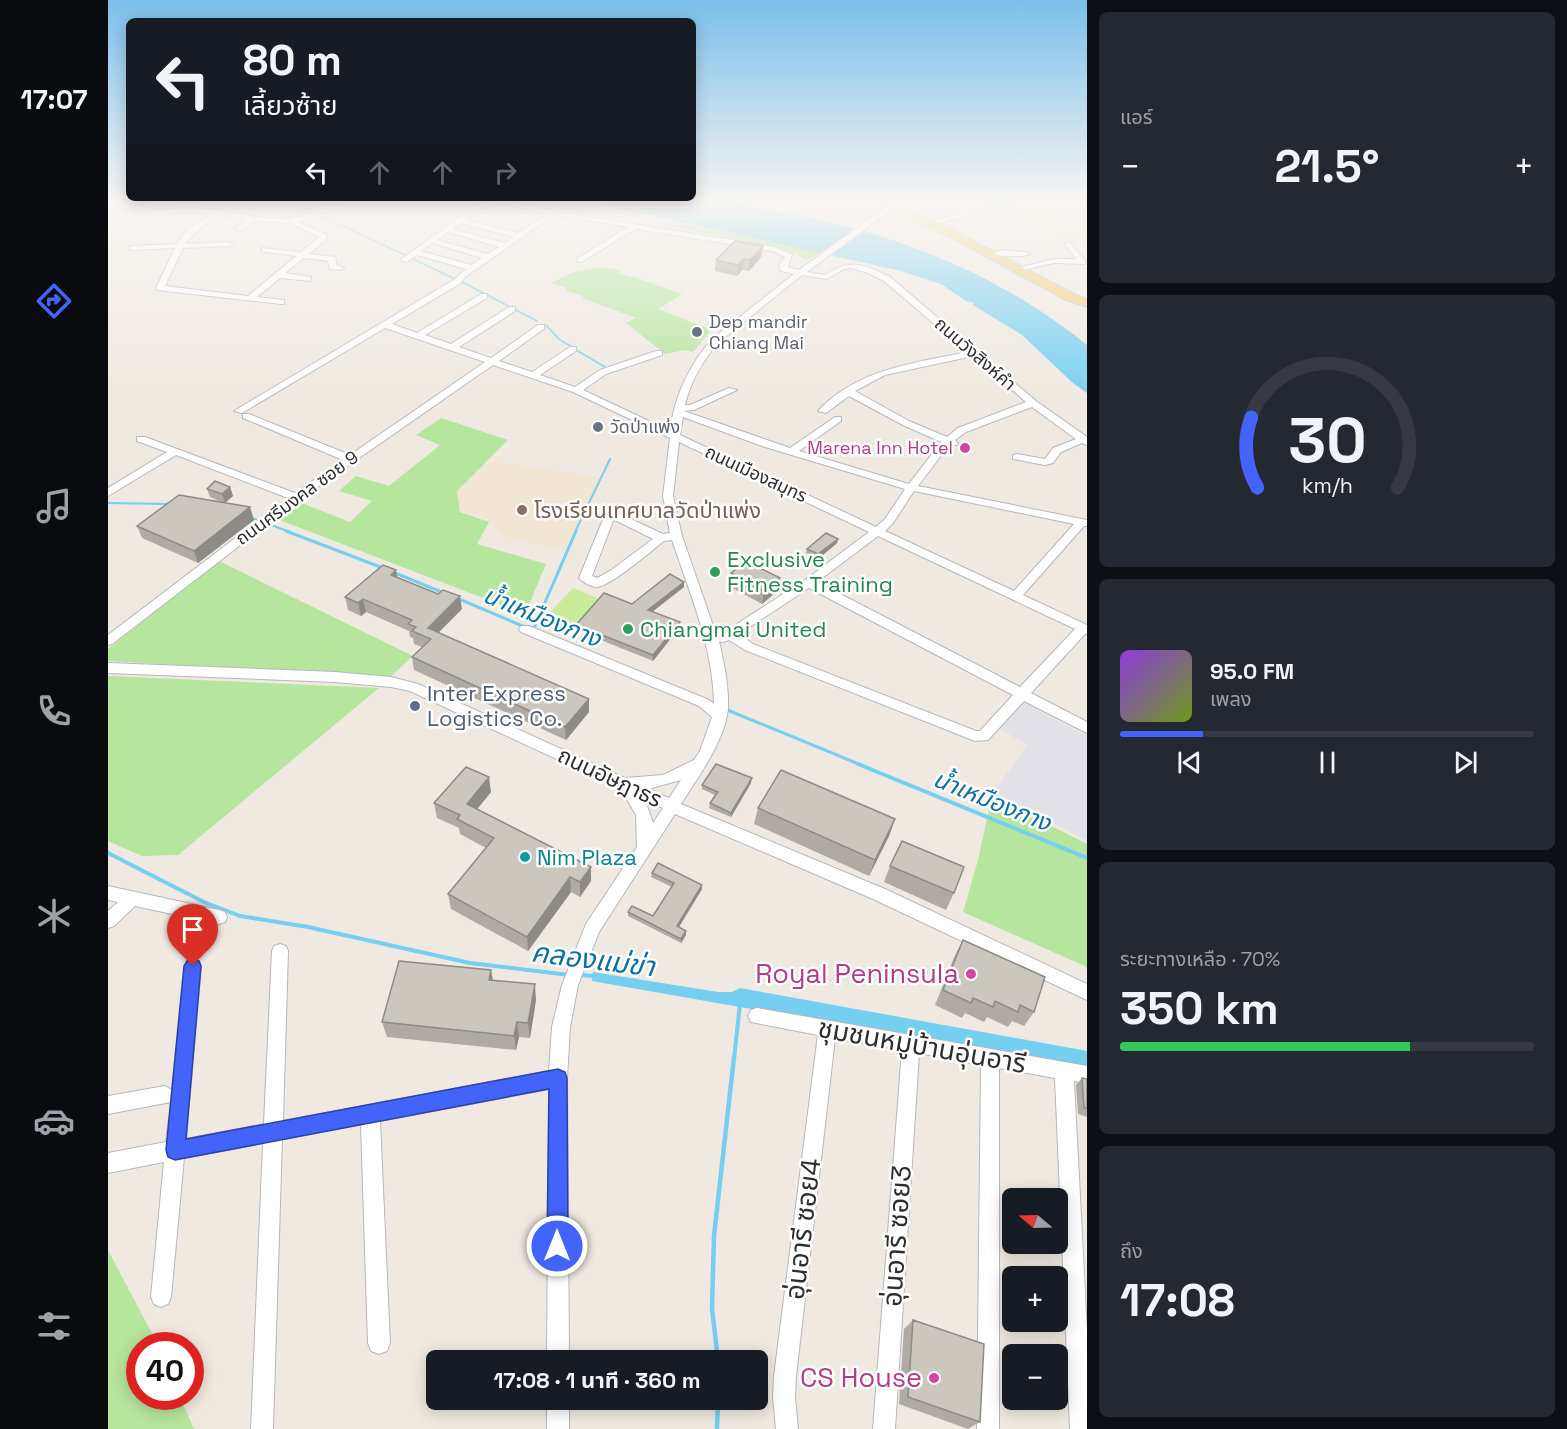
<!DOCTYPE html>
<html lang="th">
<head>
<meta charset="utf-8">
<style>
  body { margin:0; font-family:"Space Grotesk","Noto Sans Thai",sans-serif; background:#242831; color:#f1f3f6; height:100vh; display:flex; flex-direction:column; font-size:22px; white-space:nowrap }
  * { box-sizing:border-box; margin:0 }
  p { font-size:20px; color:#9ea1a6 }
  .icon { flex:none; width:33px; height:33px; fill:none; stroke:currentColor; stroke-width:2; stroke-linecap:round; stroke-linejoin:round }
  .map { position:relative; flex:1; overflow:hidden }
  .sheet { display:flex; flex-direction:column; gap:12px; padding:12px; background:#0d0f14; width:480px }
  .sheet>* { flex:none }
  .guide { position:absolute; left:18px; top:18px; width:570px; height:183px; border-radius:9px; box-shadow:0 3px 15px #0003; background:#171b24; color:#f1f3f6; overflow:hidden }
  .needle { width:39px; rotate:289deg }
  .fabs { position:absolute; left:894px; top:1188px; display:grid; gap:12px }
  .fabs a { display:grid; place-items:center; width:66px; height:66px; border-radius:9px; background:#171b24; box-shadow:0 3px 15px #0003; font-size:30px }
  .speed { position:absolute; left:18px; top:1332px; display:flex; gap:12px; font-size:30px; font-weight:700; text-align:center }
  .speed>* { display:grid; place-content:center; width:78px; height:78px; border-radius:50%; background:#171b24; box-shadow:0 3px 15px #0003; line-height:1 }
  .speed .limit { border:9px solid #d22; background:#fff; color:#111 }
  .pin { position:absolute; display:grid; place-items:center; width:51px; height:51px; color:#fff; margin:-62px -26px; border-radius:50% 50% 50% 0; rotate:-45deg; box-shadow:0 0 6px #0007 }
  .pin .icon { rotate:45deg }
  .me { position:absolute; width:66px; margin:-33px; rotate:0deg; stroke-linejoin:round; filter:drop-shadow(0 0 4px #0008) }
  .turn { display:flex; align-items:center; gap:21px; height:126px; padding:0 18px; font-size:27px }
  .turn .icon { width:78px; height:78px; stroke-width:2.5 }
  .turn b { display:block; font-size:42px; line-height:51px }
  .lanes { display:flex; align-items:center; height:57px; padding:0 18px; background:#0003; justify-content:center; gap:30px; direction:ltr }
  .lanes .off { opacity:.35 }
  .big { font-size:45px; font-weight:700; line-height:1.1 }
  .sheet .widget { flex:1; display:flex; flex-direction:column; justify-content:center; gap:9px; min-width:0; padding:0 21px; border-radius:9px; background:#242831 }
  .sheet .dial { align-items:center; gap:0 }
  .dial svg { height:156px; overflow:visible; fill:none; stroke:#363941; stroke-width:7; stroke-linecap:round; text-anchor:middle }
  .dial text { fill:#f1f3f6; stroke:none }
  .song { display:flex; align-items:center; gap:18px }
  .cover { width:72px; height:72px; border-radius:9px; background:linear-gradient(135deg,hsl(270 70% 55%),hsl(80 70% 35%)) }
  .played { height:6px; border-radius:3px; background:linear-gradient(90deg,#4264fb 20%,#363941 20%) }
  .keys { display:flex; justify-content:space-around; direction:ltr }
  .heat { display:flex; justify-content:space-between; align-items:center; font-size:33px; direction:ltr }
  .charge { height:9px; border-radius:4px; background:linear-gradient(90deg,#34c759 70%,#363941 0) }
  .trip { position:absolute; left:318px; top:1350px; width:342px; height:60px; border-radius:9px; background:#171b24; box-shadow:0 3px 15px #0003; font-weight:700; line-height:60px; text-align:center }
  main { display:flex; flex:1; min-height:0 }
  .dock { display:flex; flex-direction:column; width:108px; justify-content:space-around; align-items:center; background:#090b0e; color:#9ea1a6 }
  .dock .icon { width:42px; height:42px }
  .dock .active { color:#4264fb }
  .dock b { font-size:27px; color:#f1f3f6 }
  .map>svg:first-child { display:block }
  .industrial { fill:#e3e1e8 }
  .education { fill:#f0e6d1 }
  .green { fill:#b6e59e }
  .pitch { fill:#c9ec9a }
  .water { fill:#75cff0 }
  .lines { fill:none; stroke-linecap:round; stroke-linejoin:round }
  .stream-far4 { stroke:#75cff0; stroke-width:1.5 }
  .stream-far3 { stroke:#75cff0; stroke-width:2 }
  .stream-far2 { stroke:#75cff0; stroke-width:3 }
  .stream-far1 { stroke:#75cff0; stroke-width:4 }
  .stream { stroke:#75cff0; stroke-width:4.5 }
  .minor-casing { stroke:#b4b7c1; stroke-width:2 }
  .major-casing { stroke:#c9c9c9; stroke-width:4 }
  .minor { fill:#fff; fill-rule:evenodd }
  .major { fill:#f2d163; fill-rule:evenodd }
  .wall { fill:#afaba4 }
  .shaded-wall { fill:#8e8b86 }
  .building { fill:#cbc7bf; stroke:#8e8b86; stroke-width:1.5 }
  .route { fill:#4264fb; stroke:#2b41a3; stroke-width:1.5 }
  .worship-dot { fill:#6b7280; stroke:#fff; stroke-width:2 }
  .hotel-dot { fill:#d1479c; stroke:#fff; stroke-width:2 }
  .education-dot { fill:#8d6e63; stroke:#fff; stroke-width:2 }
  .leisure-dot { fill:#2e9e5b; stroke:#fff; stroke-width:2 }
  .service-dot { fill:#5c6f8a; stroke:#fff; stroke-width:2 }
  .culture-dot { fill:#0f9aa8; stroke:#fff; stroke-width:2 }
  .labels { text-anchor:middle; stroke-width:5; stroke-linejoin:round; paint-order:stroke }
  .far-worship-label { font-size:18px; fill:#5b616d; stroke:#fff; text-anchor:start }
  .far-street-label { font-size:18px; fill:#2e2e2e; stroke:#fff }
  .far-hotel-label { font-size:18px; fill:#b23c85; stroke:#fff; text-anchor:end }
  .education-label { font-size:22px; fill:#785e54; stroke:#fff; text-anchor:start }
  .leisure-label { font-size:22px; fill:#27864d; stroke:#fff; text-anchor:start }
  .service-label { font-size:22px; fill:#4e5e75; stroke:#fff; text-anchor:start }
  .street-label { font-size:22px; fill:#2e2e2e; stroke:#fff }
  .culture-label { font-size:22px; fill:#0d838f; stroke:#fff; text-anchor:start }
  .water-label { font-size:24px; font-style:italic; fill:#0d6fa3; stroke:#fff }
  .near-hotel-label { font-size:27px; fill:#b23c85; stroke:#fff; text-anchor:end }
  .near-street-label { font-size:27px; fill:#2e2e2e; stroke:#fff }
  .near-water-label { font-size:28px; font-style:italic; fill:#0d6fa3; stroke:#fff }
</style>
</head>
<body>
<main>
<nav class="dock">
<b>17:07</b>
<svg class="icon active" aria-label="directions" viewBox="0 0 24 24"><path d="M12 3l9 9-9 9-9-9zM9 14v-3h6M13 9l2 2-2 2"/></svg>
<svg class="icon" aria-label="music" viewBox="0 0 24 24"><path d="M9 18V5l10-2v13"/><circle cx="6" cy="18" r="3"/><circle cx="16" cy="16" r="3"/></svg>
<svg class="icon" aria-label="phone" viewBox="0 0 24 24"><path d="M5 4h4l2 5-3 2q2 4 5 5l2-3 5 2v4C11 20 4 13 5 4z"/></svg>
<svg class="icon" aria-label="climate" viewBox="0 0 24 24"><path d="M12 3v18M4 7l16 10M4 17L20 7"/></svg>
<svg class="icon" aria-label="car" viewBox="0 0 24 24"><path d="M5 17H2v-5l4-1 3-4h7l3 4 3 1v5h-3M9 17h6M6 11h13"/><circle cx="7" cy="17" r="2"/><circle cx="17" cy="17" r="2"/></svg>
<svg class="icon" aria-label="filters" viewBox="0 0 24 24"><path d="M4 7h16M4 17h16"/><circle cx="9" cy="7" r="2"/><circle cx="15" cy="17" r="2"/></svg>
</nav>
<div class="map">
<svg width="979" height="1429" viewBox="0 0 979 1429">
  <rect width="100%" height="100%" fill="#efe9e1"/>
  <path class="industrial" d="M914 702 979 736V841L886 792 919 745 892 729Z"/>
  <path class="education" d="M847 201H924L979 214V244L955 243 914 220Z
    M380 461 492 477 458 549 403 539 371 516 334 504Z"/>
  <path class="green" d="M871 201H893L922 209 919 212 925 213 928 210 942 213 938 217 925 214 915 216 868 205Z
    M560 221 713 252 699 260 680 250 556 225Z
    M492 267 513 270 510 274 529 278 574 294 550 309 603 330 585 352 577 350 557 354 518 323 528 318 474 298 476 296 456 290 459 288 443 283 466 272Z
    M333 418 400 440 349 491 352 512 381 522 369 544 438 564 417 614 169 519 191 502 242 522 264 501 231 491 248 476 281 486 332 445 308 435Z
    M111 561 305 656 282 677 0 661V649Z
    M0 676 271 688 70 855 34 856 0 841Z
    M884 796 979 844V967L855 912 870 860Z
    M0 1250 50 1345 32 1346V1396L72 1397 86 1429H0Z"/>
  <path class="pitch" d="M465 588 494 600 464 633 434 621Z"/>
  <path class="water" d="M478 201C522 201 567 198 610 201 631 203 653 208 673 212 785 232 890 273 979 345V393L965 383 914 335 865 305 866 303 858 301 833 284 789 270Z
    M485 972 610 992H624L632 988 979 1051V1068L484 981Z"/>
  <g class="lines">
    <path class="stream-far4" d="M192 210 213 216 299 256
      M303 258 347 279
      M354 282 429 321
      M438 325 452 340 466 348"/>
    <path class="stream-far3" d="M463 347 497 367
      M0 503 61 504
      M144 518 182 532
      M467 532 502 459"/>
    <path class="stream-far2" d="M178 531 275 568
      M287 573 336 593
      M351 599 417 627
      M425 630 468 531
      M617 709 753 765"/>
    <path class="stream-far1" d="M750 764 979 858
      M0 853 96 902 132 916 200 927 362 963 461 975
      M471 975 488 976
      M626 1059 632 1004"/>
    <path class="stream" d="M610 1360 604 1308 606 1236 626 1057
      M609 1429 610 1400"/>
    <defs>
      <path id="minor" d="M23 201H32L0 218V213Z
        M223 201H231C219 214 208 219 190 222L219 235 218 240 201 254 227 257 229 265 236 268 232 270 222 269 220 261 196 258 177 273 203 277V281L172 278 149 297 176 300V304H173L49 290 48 288 67 248 24 250 20 248 24 246 69 244C76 230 91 222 103 214L83 212 45 215 44 213 48 211C62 209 76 207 90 208 131 211 189 234 223 201ZM111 215 139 220 127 229 131 231 147 221 182 223 211 237 193 252 154 248V252H157L188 256 140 296 57 286 75 248 123 246 124 244 120 242 77 244 90 230Z
        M374 201H382L357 220 410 233 439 214 388 201H403L445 211 666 247 684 254 680 267 691 270 780 205 781 201H788L786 208 699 272 717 275C743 258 756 264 782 277L928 401 979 437V445L974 443 953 452 945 463 937 465 905 459V455L909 454 937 459 945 448 968 439 924 407 858 432 847 440 850 443 849 445H841L810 486 979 520V526H976L915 595 979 625V634H977L923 693 979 722V733L916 701 880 740 867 741 637 650 621 640 615 642 611 641C616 662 621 687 620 709 617 741 590 777 573 804L777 889 979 984V1000L765 899 567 814 491 932 470 985 462 1027 459 1078 461 1360H439L441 1089 272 1121 282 1343 279 1351 271 1354 263 1351 260 1343 253 1124 174 1139 165 1429H143L155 1143 76 1158 63 1297 60 1304 53 1307 46 1304 43 1297 56 1162 0 1173V1153L58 1142 63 1102 0 1114V1096L57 1086 64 1090 77 966 79 961 85 958 91 961 93 966 78 1139 156 1124 164 951 166 946 172 944 178 946 180 951 175 1121 441 1071 444 1027 454 985 478 924 529 847 528 815 513 789 302 691 283 687 227 682 0 673V663L227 672 283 677 310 684 517 778 555 775 586 760 592 751 604 717 591 706 413 632 411 629 413 626H421L601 700 606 704C605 646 582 594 564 540L556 541C544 550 501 588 488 587 482 586 475 582 471 578L496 517 512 514 555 534 562 533 555 496 562 438 465 392 385 365 192 499 4 644 0 645V635L180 498 68 455 0 496V488L59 452 29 441V437H37L187 493 235 460 135 418V414H141L242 455 377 362 277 328 134 413 126 411 347 279 358 269 309 255 299 262 292 260ZM446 215 520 227 470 258V262H473L528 229 664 251 677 257 671 265 673 271 686 274 605 338C581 364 566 398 562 431L475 390 498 374 554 355V351H548L492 370 467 387 432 375 468 351V347H462L424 372 391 361 436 329V325H430L383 358 351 347 407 311V307H401L343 344 317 335 379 298V294H373L309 333 284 324 353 283 357 277ZM353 223 405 237 396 243 345 229ZM340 232 391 247 379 254 329 240ZM324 243 374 258 363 265 313 251ZM743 268 760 273 776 281 859 352C806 363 749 369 710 411L718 413 741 396 795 425 833 442 801 484 691 451 733 421V417H727L682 448 576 411 586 410 629 390 621 388 582 405H577C582 382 596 359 611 342L694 275 719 279 736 269ZM865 356 918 402 850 428 839 437 801 421 747 391 777 375ZM575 417 657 447 797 489 777 519 768 527 572 435ZM571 442 761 532 697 580 609 637 574 536 565 496ZM806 491 966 524 906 591 777 531 785 523ZM507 520 545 539 502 571 489 578 484 576 505 521ZM770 536 967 629 912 687 709 582ZM701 588 905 695 872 731H868L645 644 631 634ZM573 780 561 798 540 789ZM537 800 555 808 545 823Z
        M927 201H942L979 210V214Z
        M857 212 861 214 860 216 822 225 818 223Z
        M961 242 977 260V264L946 263 910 271 906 269 946 259H968L957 244Z
        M894 250 918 252 922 254C912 259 896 254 884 256L880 254Z
        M0 886 111 910 117 912 119 917 117 922 111 924 27 906 6 926 0 928V911L10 902 0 900Z
        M649 1008 979 1066V1084L966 1081 979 1331V1429H962L947 1078 891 1068V1429H869L873 1065 811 1053 787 1429H765L794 1050 727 1038 688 1376 687 1397 690 1429H668L665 1397 666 1376 710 1035 643 1022 640 1016 643 1010Z
        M439 1400H461V1429H439Z"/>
      <path id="major" d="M765 201H778L822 219 966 295 979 300V306L958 299 840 235Z"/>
    </defs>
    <use href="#minor" class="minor-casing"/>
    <use href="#major" class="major-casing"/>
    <use href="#minor" class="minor"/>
    <use href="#major" class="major"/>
  </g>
  <path class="wall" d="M655 246 653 257 641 271 634 270 629 276 607 271 608 260Z
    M122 487 125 496 117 503 146 520 90 563 34 538 29 526 116 503 102 497 99 489Z
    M730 539 729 543 710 559 698 553 699 549Z
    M623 573 672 578 669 591 654 604 621 586Z
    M289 577 354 609 330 633 481 712 458 740 306 670 304 657 314 647 306 644 305 638 302 637 301 631 258 612 253 616 240 610 237 597Z
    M576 587 544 612 572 622 571 628 545 661 468 630V625L524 604Z
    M643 783 623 817 601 808 602 803 607 795 594 789V785Z
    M383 792 369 809 483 881 472 897 463 892 420 951 343 909 340 894 378 848 352 834 351 828 329 818 326 803Z
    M650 808 787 819 781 836 761 876 646 824Z
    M782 866 846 893 838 910 776 882Z
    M544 873 594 885V889L571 927 578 935 573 943 520 916V912L545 916 564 887 543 877Z
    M855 940 926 1012 916 1026 904 1021 900 1027 879 1017 876 1022 857 1013 854 1018 827 1005 847 955Z
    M385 980 428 1000 422 1038 411 1037 408 1050 279 1037 274 1022Z
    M974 1078 979 1079V1117L970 1114 968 1085Z
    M805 1320 872 1422 860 1429 791 1404 796 1329Z"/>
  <path class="shaded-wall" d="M655 246 653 257 641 271 642 260Z
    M636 259 634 270 629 276 630 265Z
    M122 487 125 496 117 503 114 494Z
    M142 507 146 520 90 563 86 551Z
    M730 539 729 543 710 559V554Z
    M288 570 290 583 283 575Z
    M672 578 669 591 654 604 656 591Z
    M576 582V587L540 615V610Z
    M352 596 354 609 323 640 320 628Z
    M255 599 258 612 253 616 250 603Z
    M572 622 571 628 545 661V655Z
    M481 699V712L458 740 457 727Z
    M381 777 383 792 361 819 359 804Z
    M644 778 643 783 623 817V813Z
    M787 819 781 836 761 876 767 860Z
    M483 867V881L472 897V882Z
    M462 877 463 892 420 951 419 937Z
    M594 885V889L569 930V926Z
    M578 931V935L573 943V939Z
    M383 970 386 985 381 980Z
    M427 984 428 1000 422 1038 420 1023Z
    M409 1022 411 1037 408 1050 406 1036Z"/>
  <path class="building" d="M627 241 655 246 642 260 636 259 630 265 608 260Z
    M107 481 122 487 114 494 99 489Z
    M71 495 142 507 86 551 29 526Z
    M718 533 730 539 710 554 699 549Z
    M638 561 672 578 656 591 623 573Z
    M275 565 288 570 283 575 330 594 335 590 352 596 320 628 481 699 457 727 304 657 323 639 304 631 308 627 300 624 304 620 255 599 250 603 237 597Z
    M562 574 576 582 540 610 572 622 545 655 468 625 496 593 524 604Z
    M608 764 644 778 623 813 602 803 610 792 594 785Z
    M358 767 381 777 359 804 483 867 472 882 462 877 419 937 340 894 386 838 349 819 352 815 326 803Z
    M673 770 787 819 767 860 650 808Z
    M794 841 856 867 846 893 782 866Z
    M550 863 594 885 569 926 578 931 573 939 520 912 524 906 545 916 566 883 544 873Z
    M855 940 937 977 926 1012 912 1005 910 1012 887 1001 885 1007 865 998 863 1003 835 990Z
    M291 961 383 970 381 980 427 984 420 1023 409 1022 406 1036 274 1022Z
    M974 1078 979 1079V1108H976Z
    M805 1320 876 1344 872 1422 800 1397Z"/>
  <linearGradient id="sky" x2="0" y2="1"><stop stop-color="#7abfeb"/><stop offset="0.5" stop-color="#f8f5f2"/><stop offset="1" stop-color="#f8f5f2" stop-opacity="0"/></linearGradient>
  <rect width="979" height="402" fill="url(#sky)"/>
  <path class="route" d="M85 959 91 961 93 966 78 1139 450 1069 457 1072 459 1078 460 1246 457 1253 449 1256 442 1253 439 1246 441 1089 67 1160 60 1157 58 1150 76 966 79 961Z"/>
  <g class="worship-dot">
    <circle cx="589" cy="332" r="6"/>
    <circle cx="490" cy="427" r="6"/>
  </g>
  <g class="hotel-dot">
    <circle cx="857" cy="448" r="6"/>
    <circle cx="863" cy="974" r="6"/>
    <circle cx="826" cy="1378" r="6"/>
  </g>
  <circle class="education-dot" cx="414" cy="510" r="6"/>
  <g class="leisure-dot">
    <circle cx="607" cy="572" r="6"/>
    <circle cx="520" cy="629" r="6"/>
  </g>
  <circle class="service-dot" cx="307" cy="706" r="6"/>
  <circle class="culture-dot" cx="417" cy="857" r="6"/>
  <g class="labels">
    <g class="far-worship-label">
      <text x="601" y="328">Dep mandir<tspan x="601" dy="21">Chiang Mai</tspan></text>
      <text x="502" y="433">วัดป่าแพ่ง</text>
    </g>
    <g class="far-street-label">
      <text transform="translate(867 354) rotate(41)" y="6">ถนนวังสิงห์คำ</text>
      <text transform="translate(648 474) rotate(25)" y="6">ถนนเมืองสมุทร</text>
      <text transform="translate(189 498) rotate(-36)" y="6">ถนนศรีมงคล ซอย 9</text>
    </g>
    <g class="far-hotel-label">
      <text x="845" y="454">Marena Inn Hotel</text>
    </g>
    <g class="education-label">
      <text x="426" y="518">โรงเรียนเทศบาลวัดป่าแพ่ง</text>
    </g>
    <g class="leisure-label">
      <text x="619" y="567">Exclusive<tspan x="619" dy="25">Fitness Training</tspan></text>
      <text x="532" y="637">Chiangmai United</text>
    </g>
    <g class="service-label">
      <text x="319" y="701">Inter Express<tspan x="319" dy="25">Logistics Co.</tspan></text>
    </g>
    <g class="street-label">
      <text transform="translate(502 777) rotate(25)" y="8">ถนนอัษฎาธร</text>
    </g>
    <g class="culture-label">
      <text x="429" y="865">Nim Plaza</text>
    </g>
    <g class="water-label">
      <text transform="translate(434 617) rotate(22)" y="8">น้ำเหมืองกาง</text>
      <text transform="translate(884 801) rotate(22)" y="8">น้ำเหมืองกาง</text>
    </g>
    <g class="near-hotel-label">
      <text x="851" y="983">Royal Peninsula</text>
      <text x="814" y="1387">CS House</text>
    </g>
    <g class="near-street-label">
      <text transform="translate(814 1046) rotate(10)" y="9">ชุมชนหมู่บ้านอุ่นอารี</text>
      <text transform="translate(695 1229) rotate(-83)" y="9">อุ่นอารี ซอย4</text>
      <text transform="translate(789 1236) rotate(-86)" y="9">อุ่นอารี ซอย3</text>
    </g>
    <g class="near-water-label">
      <text transform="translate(485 959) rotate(7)" y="10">คลองแม่ข่า</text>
    </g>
  </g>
</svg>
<div class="fabs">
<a><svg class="needle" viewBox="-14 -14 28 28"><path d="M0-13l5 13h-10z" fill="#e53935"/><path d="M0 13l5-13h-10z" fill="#9ea1a6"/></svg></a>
<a>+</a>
<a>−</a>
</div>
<div class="speed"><div class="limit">40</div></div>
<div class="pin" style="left:85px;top:966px;background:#d93025"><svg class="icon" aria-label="arrive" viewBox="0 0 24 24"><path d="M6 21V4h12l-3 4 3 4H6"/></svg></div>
<svg class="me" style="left:449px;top:1246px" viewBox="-20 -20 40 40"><circle r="17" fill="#4264fb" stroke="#fff" stroke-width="3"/><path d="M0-11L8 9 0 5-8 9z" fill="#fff"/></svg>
<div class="trip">17:08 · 1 นาที · 360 m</div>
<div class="guide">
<div class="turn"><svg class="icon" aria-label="left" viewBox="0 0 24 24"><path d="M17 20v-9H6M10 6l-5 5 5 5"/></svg><div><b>80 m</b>เลี้ยวซ้าย</div></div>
<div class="lanes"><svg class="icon" aria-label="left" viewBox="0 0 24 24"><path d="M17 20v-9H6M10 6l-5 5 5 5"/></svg><svg class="icon off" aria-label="ahead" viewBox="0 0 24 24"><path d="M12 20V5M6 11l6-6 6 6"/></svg><svg class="icon off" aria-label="ahead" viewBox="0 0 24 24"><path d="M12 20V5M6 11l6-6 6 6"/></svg><svg class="icon off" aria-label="right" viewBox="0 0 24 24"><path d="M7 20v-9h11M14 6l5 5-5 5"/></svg></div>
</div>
</div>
<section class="sheet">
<div class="widget"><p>แอร์</p>
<div class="heat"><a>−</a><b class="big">21.5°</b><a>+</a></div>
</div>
<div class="widget dial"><svg viewBox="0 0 100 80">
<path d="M14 69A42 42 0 1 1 86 69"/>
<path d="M14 69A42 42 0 0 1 11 33" stroke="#4264fb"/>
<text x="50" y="56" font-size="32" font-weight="700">30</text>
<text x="50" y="72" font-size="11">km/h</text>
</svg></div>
<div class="widget">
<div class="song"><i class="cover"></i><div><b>95.0 FM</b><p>เพลง</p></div></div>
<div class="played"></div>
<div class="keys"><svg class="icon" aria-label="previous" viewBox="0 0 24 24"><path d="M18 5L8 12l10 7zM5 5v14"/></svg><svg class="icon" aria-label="pause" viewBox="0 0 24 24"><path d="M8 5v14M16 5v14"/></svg><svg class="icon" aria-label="next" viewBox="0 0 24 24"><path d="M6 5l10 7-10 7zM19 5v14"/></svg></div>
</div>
<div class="widget"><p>ระยะทางเหลือ · 70%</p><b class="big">350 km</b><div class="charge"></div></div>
<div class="widget"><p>ถึง</p><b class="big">17:08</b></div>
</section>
</main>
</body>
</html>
